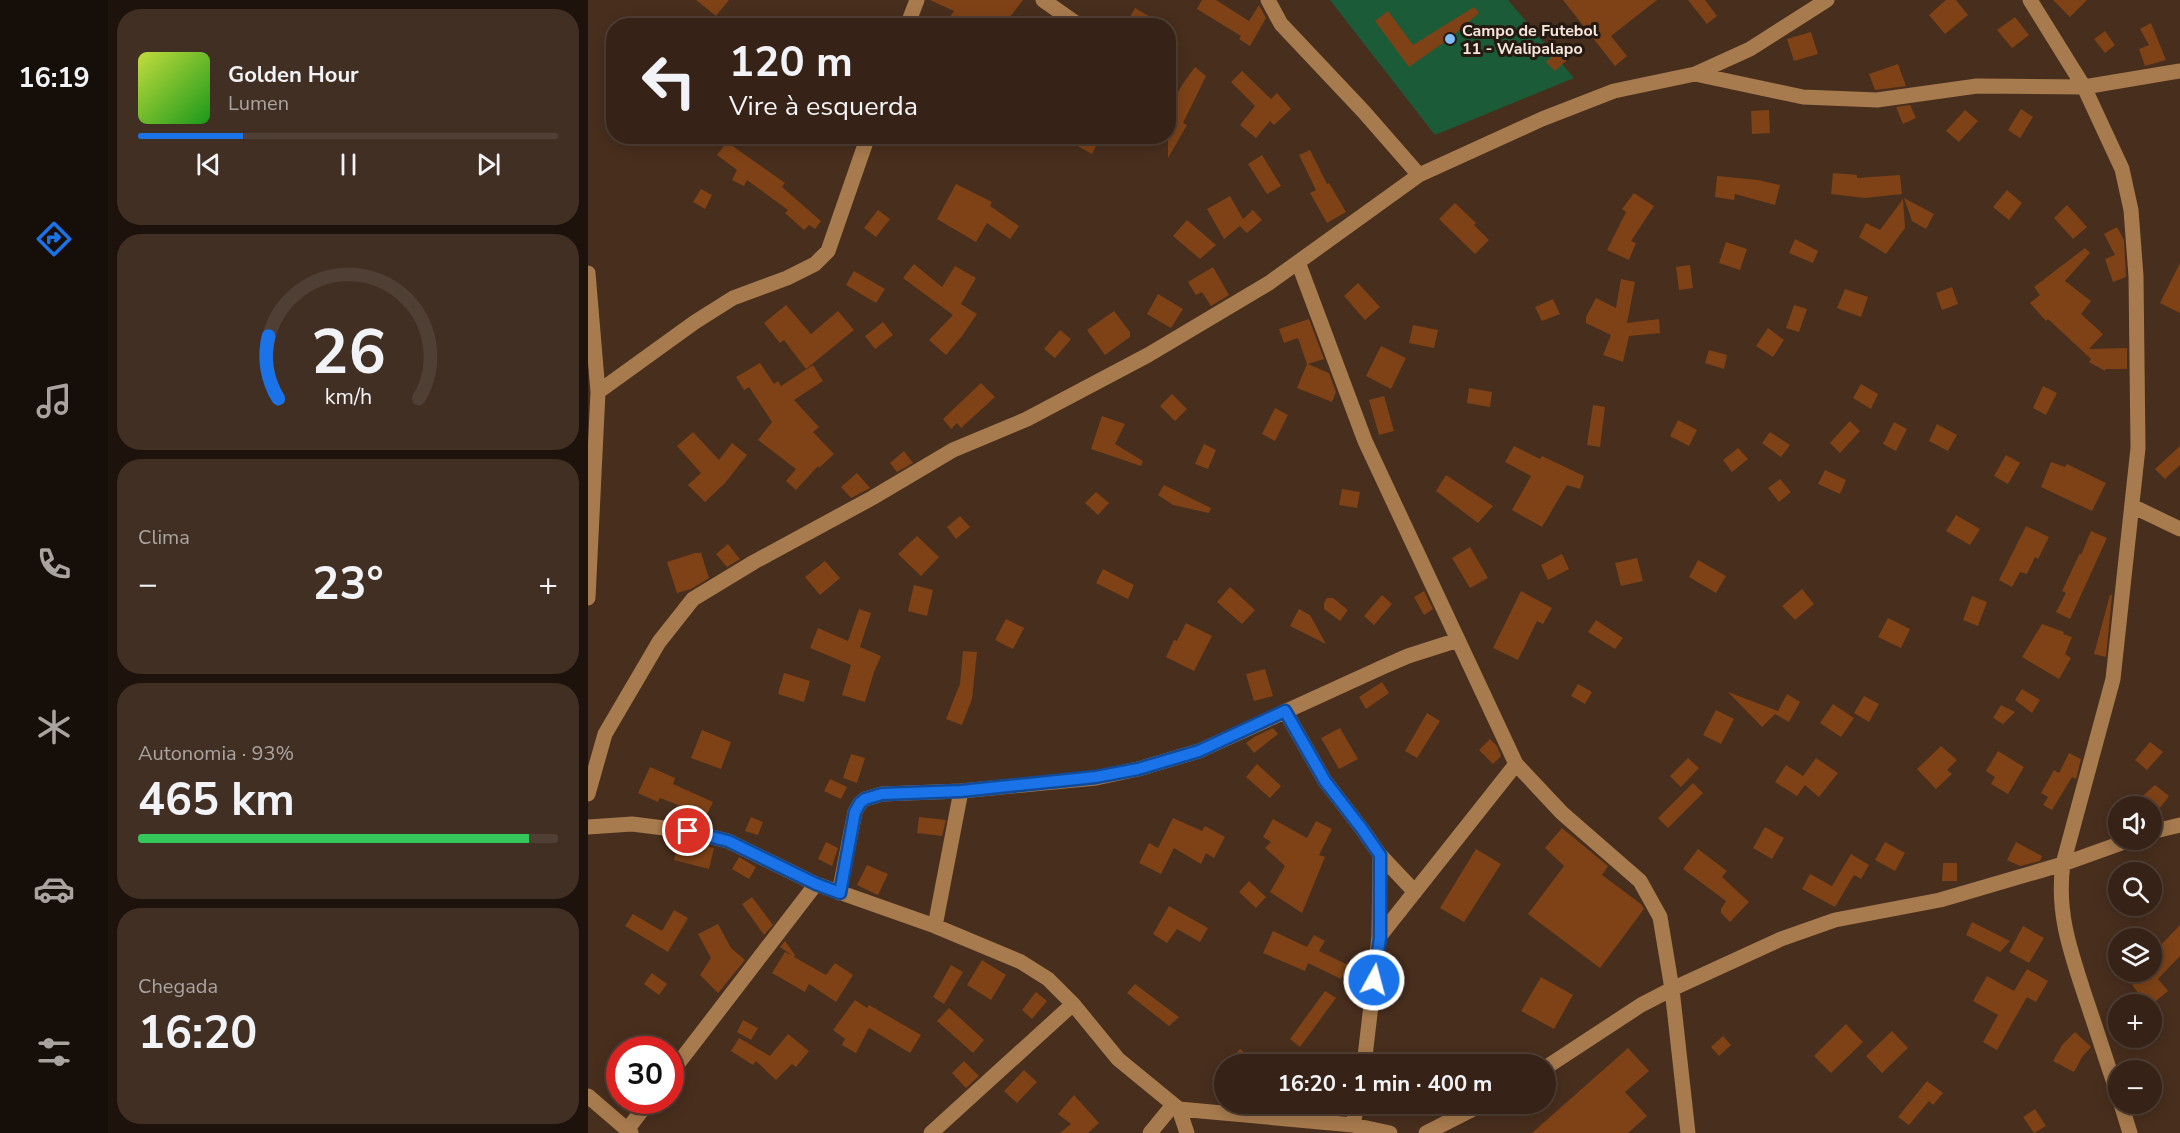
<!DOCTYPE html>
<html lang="pt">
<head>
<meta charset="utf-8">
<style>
  body { margin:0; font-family:"Nunito Sans",sans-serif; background:#412f23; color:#f1f3f6; height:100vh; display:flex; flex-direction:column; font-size:22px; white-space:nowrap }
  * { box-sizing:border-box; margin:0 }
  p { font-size:20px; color:#aaa4a1 }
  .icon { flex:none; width:33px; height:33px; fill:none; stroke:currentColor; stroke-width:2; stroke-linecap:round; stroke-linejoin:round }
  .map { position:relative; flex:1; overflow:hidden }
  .details { display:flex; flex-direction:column; gap:9px; padding:9px; background:#1e130c; width:480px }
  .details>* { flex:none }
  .banner { position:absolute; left:18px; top:18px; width:570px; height:126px; border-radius:24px; box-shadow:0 3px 15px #0003,0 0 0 2px #503f35; background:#362216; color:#f1f3f6; overflow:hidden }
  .buttons { position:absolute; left:1520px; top:796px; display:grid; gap:12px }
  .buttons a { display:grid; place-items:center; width:54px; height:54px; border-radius:50%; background:#362216; box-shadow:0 3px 15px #0003,0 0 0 2px #503f35; font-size:30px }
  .speed { position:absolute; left:18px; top:1036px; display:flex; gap:12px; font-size:30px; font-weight:700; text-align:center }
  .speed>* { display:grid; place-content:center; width:78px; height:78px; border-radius:50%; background:#362216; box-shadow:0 3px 15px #0003,0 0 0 2px #503f35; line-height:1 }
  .speed .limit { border:9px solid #d22; background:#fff; color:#111 }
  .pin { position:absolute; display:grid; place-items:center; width:51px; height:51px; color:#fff; margin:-26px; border:3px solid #fff; border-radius:50%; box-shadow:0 2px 6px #0007 }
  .me { position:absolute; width:66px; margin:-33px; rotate:7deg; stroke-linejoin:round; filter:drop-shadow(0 0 4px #0008) }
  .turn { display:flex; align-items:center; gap:21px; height:126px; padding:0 24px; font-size:27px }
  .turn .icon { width:78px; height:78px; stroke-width:2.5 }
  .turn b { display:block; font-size:42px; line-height:51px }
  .big { font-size:45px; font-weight:700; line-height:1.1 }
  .details .card { flex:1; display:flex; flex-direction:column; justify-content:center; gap:9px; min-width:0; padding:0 21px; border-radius:24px; background:#412f23 }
  .details .dial { align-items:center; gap:0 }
  .dial svg { height:156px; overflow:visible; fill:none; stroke:#503f35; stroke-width:7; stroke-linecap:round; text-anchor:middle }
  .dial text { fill:#f1f3f6; stroke:none }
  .song { display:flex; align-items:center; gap:18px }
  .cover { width:72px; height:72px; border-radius:9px; background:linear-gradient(135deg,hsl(70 70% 55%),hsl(120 70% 35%)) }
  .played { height:6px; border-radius:3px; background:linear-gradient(90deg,#1a73e8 25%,#503f35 25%) }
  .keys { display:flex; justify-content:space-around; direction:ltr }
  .heat { display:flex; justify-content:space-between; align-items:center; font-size:33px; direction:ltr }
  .charge { height:9px; border-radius:4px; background:linear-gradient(90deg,#34c759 93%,#503f35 0) }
  .trip { position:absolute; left:626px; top:1054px; width:342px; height:60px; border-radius:30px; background:#362216; box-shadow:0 3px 15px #0003,0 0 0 2px #503f35; font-weight:700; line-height:60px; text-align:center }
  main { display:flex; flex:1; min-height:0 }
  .tab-bar { display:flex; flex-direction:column; width:108px; justify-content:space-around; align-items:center; background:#160e09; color:#aaa4a1 }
  .tab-bar .icon { width:42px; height:42px }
  .tab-bar .selected { color:#1a73e8 }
  .tab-bar b { font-size:27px; color:#f1f3f6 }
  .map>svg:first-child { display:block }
  .green { fill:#1c5b38 }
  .building { fill:#7e4216 }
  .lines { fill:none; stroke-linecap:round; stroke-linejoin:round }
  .minor { stroke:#a87b4e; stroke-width:15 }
  .route-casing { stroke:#114b97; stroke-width:15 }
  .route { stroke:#1a73e8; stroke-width:10 }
  .poi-dot { fill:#80bdfa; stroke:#251912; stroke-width:2 }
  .labels { text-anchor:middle; stroke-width:6; stroke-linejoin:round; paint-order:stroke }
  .poi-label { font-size:16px; font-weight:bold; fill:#f6e5da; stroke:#251912; text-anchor:start }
</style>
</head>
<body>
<main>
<nav class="tab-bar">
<b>16:19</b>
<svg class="icon selected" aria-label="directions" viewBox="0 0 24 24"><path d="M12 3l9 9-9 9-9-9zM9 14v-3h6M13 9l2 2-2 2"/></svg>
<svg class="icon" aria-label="music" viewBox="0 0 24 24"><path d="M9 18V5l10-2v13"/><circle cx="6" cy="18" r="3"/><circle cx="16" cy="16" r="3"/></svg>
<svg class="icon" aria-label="phone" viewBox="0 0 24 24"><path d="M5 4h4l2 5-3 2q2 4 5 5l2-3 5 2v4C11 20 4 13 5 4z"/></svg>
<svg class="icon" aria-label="climate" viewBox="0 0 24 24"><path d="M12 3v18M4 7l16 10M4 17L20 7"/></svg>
<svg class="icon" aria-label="car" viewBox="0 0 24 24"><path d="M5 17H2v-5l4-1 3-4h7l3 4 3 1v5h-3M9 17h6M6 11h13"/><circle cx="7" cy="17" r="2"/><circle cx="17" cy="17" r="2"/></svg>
<svg class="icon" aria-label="filters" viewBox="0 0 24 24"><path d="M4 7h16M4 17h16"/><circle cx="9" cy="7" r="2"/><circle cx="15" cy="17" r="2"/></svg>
</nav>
<section class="details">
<div class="card">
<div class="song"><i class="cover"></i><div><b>Golden Hour</b><p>Lumen</p></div></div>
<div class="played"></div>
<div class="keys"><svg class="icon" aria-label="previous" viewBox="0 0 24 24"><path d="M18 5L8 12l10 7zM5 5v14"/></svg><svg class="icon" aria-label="pause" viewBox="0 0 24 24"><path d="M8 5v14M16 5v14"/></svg><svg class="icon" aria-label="next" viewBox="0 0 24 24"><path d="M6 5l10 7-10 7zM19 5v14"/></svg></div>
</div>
<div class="card dial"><svg viewBox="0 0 100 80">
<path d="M14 69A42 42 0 1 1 86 69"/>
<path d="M14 69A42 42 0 0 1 9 37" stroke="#1a73e8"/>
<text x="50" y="56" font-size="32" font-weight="700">26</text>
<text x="50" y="72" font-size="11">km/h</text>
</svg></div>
<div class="card"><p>Clima</p>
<div class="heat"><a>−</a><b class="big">23°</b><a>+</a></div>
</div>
<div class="card"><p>Autonomia · 93%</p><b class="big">465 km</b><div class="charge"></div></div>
<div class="card"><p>Chegada</p><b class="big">16:20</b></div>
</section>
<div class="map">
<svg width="1592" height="1133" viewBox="0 0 1592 1133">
  <rect width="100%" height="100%" fill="#482e1d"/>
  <path class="green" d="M742 0H920L986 78 847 135Z"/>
  <path class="building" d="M108 0H141L128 16Z
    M342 0H435L415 26H355L366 11Z
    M614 0H628L661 21 671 5 678 18 662 46 651 39 653 36 609 9Z
    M975 0H1069L1023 36 1039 56 1027 66Z
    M1100 0H1117L1129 16 1119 24Z
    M1358 0H1368L1380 15 1357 34 1341 15Z
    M1465 0H1499L1482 17Z
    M886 7 891 13 861 39 821 67 787 21 800 11 825 45Z
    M547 8 578 26H537Z
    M1427 17 1441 35 1424 48 1409 30Z
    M1563 23 1578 60 1557 66 1551 49 1561 45 1552 29Z
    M1517 31 1527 45 1517 53 1506 39Z
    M1223 32 1230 54 1206 61 1199 39Z
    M971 50 980 59 967 71 958 62Z
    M1310 64 1318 86 1287 90 1281 74Z
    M607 67 618 76 595 123 599 125 580 158V111L594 85Z
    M654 71 683 99 689 93 703 109 686 125 682 121 668 138 652 125 667 106 643 82Z
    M1322 105 1328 118 1315 124 1308 107Z
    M1433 109 1445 117 1432 138 1420 130Z
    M1181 110 1182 133 1164 134 1163 111Z
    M1377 110 1390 121 1371 142 1358 131Z
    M472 136H513L504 154Z
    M139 142 197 183 194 187 233 221 227 229 221 225 216 230 197 213 200 210 159 180 156 186 144 180 149 170 129 155Z
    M722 150 739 184 741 183 758 212 739 223 722 193 728 190 711 155Z
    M674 155 693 186 679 194 660 164Z
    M1245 173 1269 175V178L1312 175 1314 194 1277 198 1243 194Z
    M1129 176 1170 180 1192 185 1187 205 1147 194 1146 200 1127 197Z
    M368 184 404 202 402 206 431 226 422 239 399 223 388 242 349 219Z
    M113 189 124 195 117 209 105 202Z
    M1419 190 1434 203 1421 220 1405 207Z
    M1046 193 1066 206 1043 241 1048 243 1041 260 1019 250 1038 212 1034 209Z
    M642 196 655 219 665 210 674 220 659 233 652 226 636 239 619 209Z
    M1316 198 1346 214 1338 229 1324 221Z
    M1315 199 1317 228 1298 254 1271 237 1278 223 1292 230Z
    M867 203 888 223 886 225 901 240 887 254 851 219Z
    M1479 205 1499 227 1485 239 1466 218Z
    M290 210 302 219 288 237 276 228Z
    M599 220 628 245 612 259 585 236Z
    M1529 227 1536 240 1538 277 1525 282 1517 259 1527 255 1516 234Z
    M1207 239 1230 251 1225 263 1201 253Z
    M1138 242 1159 249 1152 270 1131 263Z
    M1497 248 1502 253 1477 281 1503 301 1493 314 1515 334 1501 349 1539 348V369H1518L1517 371 1501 362 1503 359 1460 319 1458 321 1442 303 1452 295 1446 287Z
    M1592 263V313L1572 303Z
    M326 264 354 287 367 266 388 278 373 304 389 314 374 336 358 355 341 340 365 315 315 278Z
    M1102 265 1105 288 1091 290 1088 267Z
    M625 267 641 295 623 306 614 292 608 295 600 282Z
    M266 271 297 289 288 303 258 285Z
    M1033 279 1047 282 1039 323 1071 319 1072 333 1041 336 1035 362 1015 355 1023 335 998 323V317L1008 298 1028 308Z
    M770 283 792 307 777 320 756 296Z
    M1364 287 1370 304 1354 310 1348 293Z
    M1257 289 1280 297 1273 317 1249 308Z
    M570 294 595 309 583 328 559 314Z
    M965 299 972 314 954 321 947 307Z
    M198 305 223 334 250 311 266 330 218 369 196 340 192 343 176 323Z
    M1206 305 1219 309 1211 332 1198 328Z
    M526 311 542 332V337L517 355 499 330Z
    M721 319 736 359 720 364 741 373 748 392 744 402 709 388 719 364 710 338 696 343 691 329Z
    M295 322 305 335 287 349 277 336Z
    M825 325 850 330 846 348 821 343Z
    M1180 328 1196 340 1185 357 1168 346Z
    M472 330 483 339 467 358 456 349Z
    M793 346 818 358 803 389 778 376Z
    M1121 350 1139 355 1136 369 1117 363Z
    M172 363 186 384 190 381 193 386 225 365 235 381 206 400 231 427 225 432 246 454 231 468 230 466 208 490 198 481 208 469 170 440 184 422 161 387 156 390 148 377Z
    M393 383 407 397 373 428 369 423 363 429 355 419Z
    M1273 384 1290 394 1283 409 1265 398Z
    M1455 386 1469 393 1458 415 1445 408Z
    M881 388 904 392 902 407 879 403Z
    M584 394 599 409 587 421 572 406Z
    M796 396 806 431 791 435 781 400Z
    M1005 405 1017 407 1012 447 999 445Z
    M687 408 700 415 687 441 674 434Z
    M514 416 537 424 527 444 555 461 553 466 503 449Z
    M1090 420 1109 430 1101 446 1082 436Z
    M1262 421 1272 431 1252 453 1242 443Z
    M1306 422 1319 429 1308 451 1295 444Z
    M1349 424 1369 435 1360 451 1341 441Z
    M105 432 131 460 144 443 159 455 137 483 117 502 100 485 113 473 89 446Z
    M1182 432 1202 445 1193 457 1174 443Z
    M616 444 628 450 620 469 607 464Z
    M926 446 952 459 954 456 996 476 992 489 979 485 954 527 924 510 943 476 917 462Z
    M1592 446V465L1577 479 1567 469Z
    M1150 448 1160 459 1144 472 1135 460Z
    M316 451 325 463 309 472 302 463Z
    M1418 455 1432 463 1420 484 1406 476Z
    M1463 462 1477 467 1479 464 1518 483 1504 511 1453 487Z
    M1237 470 1258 480 1252 494 1230 484Z
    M269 473 282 488 263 498 253 487Z
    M858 475 905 506 890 523 848 491Z
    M1192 479 1203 492 1191 502 1180 488Z
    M576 485 623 508 621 513 585 505 570 495Z
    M754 489 772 492 769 508 751 505Z
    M508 492 521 503 510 515 497 503Z
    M1368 515 1392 529 1382 545 1358 531Z
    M372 516 382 527 368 539 359 527Z
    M1438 526 1461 537 1450 559 1447 557 1439 574 1432 572 1424 587 1411 580Z
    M1503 531 1519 538 1482 619 1468 612 1478 593 1474 591 1492 553 1493 555Z
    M329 536 351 557 333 576 310 554Z
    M140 544 152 559 139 567 128 554Z
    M882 547 900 578 882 588 864 558Z
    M107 553H113L121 578 103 589 89 593 79 562Z
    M974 554 981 569 960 580 953 565Z
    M1049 558 1055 581 1033 586 1027 563Z
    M1110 560 1138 576 1128 593 1101 577Z
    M237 561 252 578 232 595 217 577Z
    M515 569 546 585 540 599 508 583Z
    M326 585 345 590 339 616 320 611Z
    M642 587 667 610 654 624 629 602Z
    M1214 589 1226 604 1207 620 1194 606Z
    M836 591 845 609 836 615 826 597Z
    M933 591 964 608 955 624 949 621 930 660 905 648Z
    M794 595 804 604 786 625 776 616Z
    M1522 595H1524L1518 657 1506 654Z
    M1384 596 1399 602 1390 626 1375 620Z
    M739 598H745L760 610 752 621 736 609V603Z
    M271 609 283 613 272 647 293 656 286 672 277 702 254 695 263 665 222 648 230 628 260 641Z
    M711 609 722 615 738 644 702 626Z
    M1300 618 1322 629 1313 648 1290 637Z
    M418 619 436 628 425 649 407 640Z
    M1008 620 1035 638 1027 649 1000 632Z
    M598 623 624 636 606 671 578 657 586 640 589 641Z
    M1454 624 1476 632 1475 634 1484 637 1477 654 1483 658 1471 679 1434 657Z
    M375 651 389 652 384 699 374 725 358 719 372 684Z
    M677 669 685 696 666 701 658 674Z
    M196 673 222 681 216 702 190 694Z
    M794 682 801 693 778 709 771 697Z
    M990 684 1004 692 997 704 983 696Z
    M1434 689 1452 700 1444 713 1427 700Z
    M1140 692 1190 711 1199 694 1212 702 1201 722 1187 714 1189 712 1174 727Z
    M1276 696 1291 704 1281 722 1266 713Z
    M1245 704 1266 718 1253 737 1232 723Z
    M1413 705 1427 712 1415 724 1405 718Z
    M1128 710 1146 719 1133 744 1115 735Z
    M839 713 852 721 829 758 817 751Z
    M685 728 690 734 666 753 658 743 666 737Z
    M752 728 770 759 751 769 733 738Z
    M114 730 143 742 133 769 103 758Z
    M902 739 909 746 913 756 905 764 891 750Z
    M1562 742 1575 752 1559 770 1547 760Z
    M1353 746 1369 760 1359 770 1364 774 1348 789 1329 769Z
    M1410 751 1436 767 1420 794 1403 784 1407 777 1398 771Z
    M1481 753 1493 759 1488 779 1484 777 1464 810 1455 805 1460 797 1453 793 1466 770 1471 773Z
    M263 754 277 758 269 783 255 778Z
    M1100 758 1111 768 1093 787 1082 776Z
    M1228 758 1250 773 1231 797 1217 785 1209 796 1187 782 1198 765 1215 776Z
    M669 764 693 786 682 798 658 777Z
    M62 767 87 778 85 784 125 802 118 816 72 798 70 802 50 793Z
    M242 779 259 787 253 799 236 791Z
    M1105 783 1115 793 1080 828 1070 818Z
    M1567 785 1581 796 1569 812 1563 807H1542Z
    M163 817 175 822 170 835 157 831Z
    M331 817 358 820 354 836 329 833Z
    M585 818 614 831 617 826 637 837 626 858 618 853 613 864 586 848 573 874 551 863 561 843 570 848Z
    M685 819 719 838 728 821 744 829 731 855 737 857 714 913 682 892 697 866 677 848 683 842 675 837Z
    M1177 827 1196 838 1184 859 1165 848Z
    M974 828 1020 866 1014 875 1053 904 1056 909 1012 968 940 914 976 866 957 848Z
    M91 840 126 848 121 869 86 860Z
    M238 842 250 848 244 866 230 859Z
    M1297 842 1317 853 1307 871 1287 860Z
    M1428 842 1454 856 1452 861 1432 866 1419 860Z
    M888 849 913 864 876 922 852 908Z
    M1110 849 1139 871 1134 877 1161 902 1142 922 1133 913V909L1138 901 1095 869Z
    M1263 854 1281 865 1273 879 1266 875 1247 907 1214 889 1222 874 1244 886Z
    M151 857 168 867 161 879 144 869Z
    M1355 863H1369V881H1354Z
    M279 865 300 874 290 895 269 885Z
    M661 881 678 897 668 908 651 892Z
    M164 897 185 925 176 935 154 904Z
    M581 906 620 928 612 942 589 929 579 943 565 934Z
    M86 910 100 918 80 952 37 926 45 914 74 931Z
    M1384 922 1422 941 1412 952 1378 935Z
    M130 924 143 948 157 960 130 993 112 975 123 958 110 934Z
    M1592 925V956L1570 979 1580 991 1563 1005H1560L1544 985 1563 972V942L1570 948Z
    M1435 926 1456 938 1441 963 1421 952Z
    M685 931 719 947 726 935 737 941 731 951 760 965 753 979 720 963 717 971 675 953Z
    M197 941 207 955 206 957 238 975 247 963 265 975 248 1002 221 984 217 992 184 973 197 952 205 956 192 947Z
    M394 960 418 975 403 1000 379 985Z
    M363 965 375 972 356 1004 345 997Z
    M1439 969 1460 981 1448 1002 1439 997 1409 1050 1395 1042 1410 1015 1385 1001 1399 976 1426 991Z
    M64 973 79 984 71 995 56 984Z
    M953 977 985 995 966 1029 933 1011Z
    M771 983 776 985 773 1004 764 1000Z
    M547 984 591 1017 581 1026 539 993Z
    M737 991 748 998 712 1047 702 1039Z
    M448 992 459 1001 444 1019 434 1010Z
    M267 1000 279 1008 281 1005 333 1035 322 1053 281 1028 268 1053 254 1045 257 1039 245 1030Z
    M361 1008 396 1040 385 1053 349 1021Z
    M155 1020 170 1028 163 1040 149 1032Z
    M1258 1024 1275 1042 1243 1073 1226 1056Z
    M1304 1031 1320 1048 1294 1073 1278 1056Z
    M1487 1032 1503 1047 1494 1057 1486 1072 1465 1061 1474 1045Z
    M200 1034 221 1051 208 1067 204 1064 188 1080 168 1061 165 1065 143 1051 151 1038 182 1056Z
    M1135 1036 1143 1045 1131 1056 1123 1047Z
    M1040 1048 1061 1071 1037 1092 1059 1116 1040 1133H944Z
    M652 1049 672 1065H639Z
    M376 1061 391 1076 378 1088 364 1073Z
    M436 1070 449 1082 429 1103 416 1091Z
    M1339 1081 1355 1093 1345 1105 1341 1101 1321 1125 1310 1117Z
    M486 1095 511 1123 500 1133H472L483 1124 470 1114Z
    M1447 1109 1458 1126 1446 1133 1435 1117Z"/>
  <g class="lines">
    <path class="minor" d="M455 0 492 26
      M680 0 693 24 776 112 831 175 954 119 1026 91 1107 74 1162 49 1239 0
      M1442 0 1496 87 1534 169 1543 210 1548 276 1550 448 1525 679 1475 864C1468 913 1483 953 1498 999 1509 1031 1519 1063 1530 1095
      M319 26 329 0
      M1107 74 1215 97 1289 100 1389 86 1496 87 1592 71
      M710 262 777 441 928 764 974 813 1052 881 1072 917 1084 989 1100 1133
      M0 273 10 392 0 598
      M10 392 107 322 145 298 199 278 227 264 240 251 280 136
      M1544 506 1592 529
      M697 711 737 781 774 829 792 855 791 937 776 1065
      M0 794 17 734 71 642 105 599 166 562 284 498 365 450 439 419 560 355 681 283 831 175
      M0 827 44 824 100 831 140 841 228 884 347 926 433 962 460 979 485 1004 530 1059 591 1109 765 1125 802 1133
      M1563 832 1592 825
      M792 855 827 892
      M251 893 267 812 272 803 277 799 294 794 373 791 508 778 550 769 611 751 797 666 820 656 870 640
      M347 926 373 791
      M791 937 928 764
      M957 1068 1053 1005 1084 989 1193 939 1247 920 1352 900 1475 864 1542 840
      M82 1074 228 884
      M0 1096 43 1133
      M1533 1104 1542 1133
      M591 1109 599 1133
      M765 1125 769 1104
      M39 1130 61 1101
      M343 1133 485 1004
      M562 1133 585 1105
      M838 1133 895 1104"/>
  </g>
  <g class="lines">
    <defs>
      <path id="route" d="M100 831 140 841 228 884 252 893 267 812 272 803 277 799 294 794 373 791 508 777 550 769 611 751 697 711 737 781 774 829 792 855V938L786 980"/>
    </defs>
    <use href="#route" class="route-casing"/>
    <use href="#route" class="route"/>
  </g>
  <circle class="poi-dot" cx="862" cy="39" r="6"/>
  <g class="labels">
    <g class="poi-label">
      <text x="874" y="36">Campo de Futebol<tspan x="874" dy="18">11 - Walipalapo</tspan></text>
    </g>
  </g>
</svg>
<div class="buttons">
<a><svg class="icon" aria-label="sound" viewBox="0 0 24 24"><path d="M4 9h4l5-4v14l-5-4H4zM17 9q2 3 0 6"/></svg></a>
<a><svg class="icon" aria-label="search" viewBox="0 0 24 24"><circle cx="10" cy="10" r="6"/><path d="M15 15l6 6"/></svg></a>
<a><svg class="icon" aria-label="layers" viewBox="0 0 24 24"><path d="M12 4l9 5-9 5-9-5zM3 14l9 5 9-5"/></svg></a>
<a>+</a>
<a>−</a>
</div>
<div class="speed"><div class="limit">30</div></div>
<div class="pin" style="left:100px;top:831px;background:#d93025"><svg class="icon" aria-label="arrive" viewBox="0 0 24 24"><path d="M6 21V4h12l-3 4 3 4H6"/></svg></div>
<svg class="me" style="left:786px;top:980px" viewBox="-20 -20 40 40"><circle r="17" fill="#1a73e8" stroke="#fff" stroke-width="3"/><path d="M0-11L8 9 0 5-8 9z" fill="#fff"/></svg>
<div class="trip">16:20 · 1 min · 400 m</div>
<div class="banner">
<div class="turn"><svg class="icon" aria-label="left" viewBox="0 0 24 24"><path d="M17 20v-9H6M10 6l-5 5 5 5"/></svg><div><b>120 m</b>Vire à esquerda</div></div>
</div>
</div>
</main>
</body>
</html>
